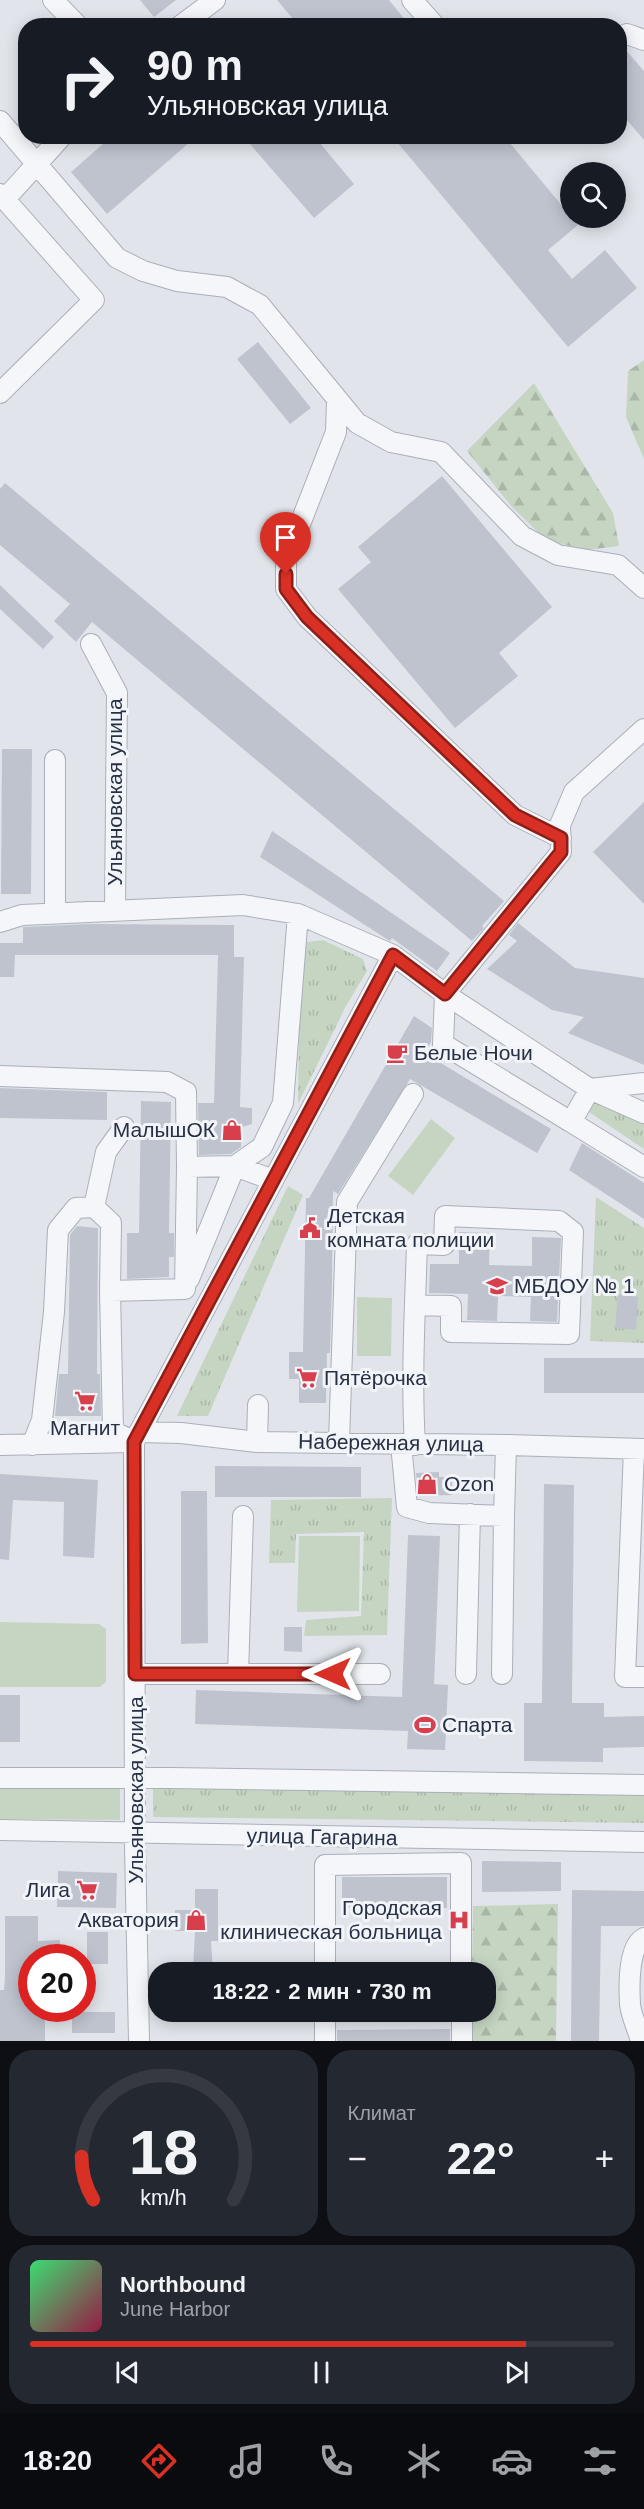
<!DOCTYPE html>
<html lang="ru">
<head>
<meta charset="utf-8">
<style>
  body { margin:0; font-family:Helvetica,sans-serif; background:#242831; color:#f1f3f6; height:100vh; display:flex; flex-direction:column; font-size:22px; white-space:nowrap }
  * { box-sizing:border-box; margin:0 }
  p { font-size:20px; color:#9ea1a6 }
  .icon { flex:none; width:33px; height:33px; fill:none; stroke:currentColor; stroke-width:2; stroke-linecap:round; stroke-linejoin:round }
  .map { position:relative; height:2041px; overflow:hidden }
  .panel { display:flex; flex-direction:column; gap:9px; padding:9px; background:#0d0f14; flex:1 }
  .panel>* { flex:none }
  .guide { position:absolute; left:18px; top:18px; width:609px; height:126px; border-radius:24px; box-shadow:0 3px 15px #0003; background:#171b24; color:#f1f3f6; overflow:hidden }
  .buttons { position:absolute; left:560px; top:162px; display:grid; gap:12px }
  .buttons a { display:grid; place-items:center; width:66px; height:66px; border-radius:50%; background:#171b24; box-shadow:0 3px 15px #0003; font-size:30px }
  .speed { position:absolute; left:18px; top:1944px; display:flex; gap:12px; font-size:30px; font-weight:700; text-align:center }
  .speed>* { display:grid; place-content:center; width:78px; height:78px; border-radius:50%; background:#171b24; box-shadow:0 3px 15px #0003; line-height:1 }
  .speed .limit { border:9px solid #d22; background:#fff; color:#111 }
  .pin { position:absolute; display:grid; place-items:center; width:51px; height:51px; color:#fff; margin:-62px -26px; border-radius:50% 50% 50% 0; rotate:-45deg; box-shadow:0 0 6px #0007 }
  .pin .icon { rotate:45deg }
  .me { position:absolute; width:66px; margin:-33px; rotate:270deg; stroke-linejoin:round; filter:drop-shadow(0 0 4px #0008) }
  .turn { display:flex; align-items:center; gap:21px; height:126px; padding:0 30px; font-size:27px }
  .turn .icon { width:78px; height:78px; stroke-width:2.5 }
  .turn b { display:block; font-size:42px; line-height:51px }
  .big { font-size:45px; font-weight:600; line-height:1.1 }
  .panel .card { flex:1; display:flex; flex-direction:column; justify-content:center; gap:9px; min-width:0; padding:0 21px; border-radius:24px; background:#242831 }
  .panel .dial { align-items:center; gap:0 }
  .dial svg { height:156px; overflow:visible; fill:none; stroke:#363941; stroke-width:7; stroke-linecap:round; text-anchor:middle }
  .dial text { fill:#f1f3f6; stroke:none }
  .song { display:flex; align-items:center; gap:18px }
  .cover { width:72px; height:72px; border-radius:9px; background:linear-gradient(135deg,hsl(140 70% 55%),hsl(340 70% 35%)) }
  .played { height:6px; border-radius:3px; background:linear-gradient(90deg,#d93025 85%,#363941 85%) }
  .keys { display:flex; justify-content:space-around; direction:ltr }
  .heat { display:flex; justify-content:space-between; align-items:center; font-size:33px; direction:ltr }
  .panel .tiles { flex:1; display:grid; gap:9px; grid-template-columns:1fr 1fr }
  .card:last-child { grid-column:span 2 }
  .trip { position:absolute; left:148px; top:1962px; width:348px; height:60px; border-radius:24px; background:#171b24; box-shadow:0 3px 15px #0003; font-weight:600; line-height:60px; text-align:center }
  .dock { display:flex; height:96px; justify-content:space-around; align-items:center; background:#090b0e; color:#9ea1a6 }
  .dock .icon { width:42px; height:42px }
  .dock .selected { color:#d93025 }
  .dock b { font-size:27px; color:#f1f3f6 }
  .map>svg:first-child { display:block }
  .grass { fill:url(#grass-tufts) }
  .forest { fill:url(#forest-firs) }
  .park { fill:#c6d5c2 }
  .building { fill:#bec3ce }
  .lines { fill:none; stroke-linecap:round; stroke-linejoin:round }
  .minor-casing { stroke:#aaafb9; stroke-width:22 }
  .minor { stroke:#f4f6f9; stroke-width:20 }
  .route-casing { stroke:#8d1f18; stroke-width:15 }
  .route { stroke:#d93025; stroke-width:10 }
  .labels { text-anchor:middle; stroke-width:6; stroke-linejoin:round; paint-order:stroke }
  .street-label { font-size:21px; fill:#283144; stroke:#f1f4f8 }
  .poi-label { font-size:21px; fill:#283144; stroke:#f1f4f8; text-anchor:start }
</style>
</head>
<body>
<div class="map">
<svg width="644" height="2041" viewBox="0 0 644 2041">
  <defs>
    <pattern id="grass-tufts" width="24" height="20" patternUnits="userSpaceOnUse" patternTransform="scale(1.5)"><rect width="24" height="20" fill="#c6d5c2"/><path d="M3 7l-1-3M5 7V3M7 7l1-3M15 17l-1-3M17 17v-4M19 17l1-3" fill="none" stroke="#aab7a8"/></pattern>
    <pattern id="forest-firs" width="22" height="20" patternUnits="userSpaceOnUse" patternTransform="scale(1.5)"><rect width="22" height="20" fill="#c6d5c2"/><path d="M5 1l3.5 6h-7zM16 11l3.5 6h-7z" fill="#aab7a8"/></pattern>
  </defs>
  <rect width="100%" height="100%" fill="#e1e5eb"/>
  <path class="grass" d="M323 940 363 959 367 971 346 1006 298 1104 299 1014 307 942Z
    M597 1100 644 1122V1149L589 1112Z
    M288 1186 303 1195 208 1416H177Z
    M596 1197 644 1228V1343L590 1341Z
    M392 1498 387 1635 304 1636 306 1620 361 1616 364 1532 296 1534 295 1563H269L271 1500Z
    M153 1788 644 1791V1823L153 1817Z"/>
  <path class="forest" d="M644 360V459L626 417 628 371Z
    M534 383 613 513 619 546 586 550 546 540 512 507 467 451Z
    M558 1904 556 2041H472V2012H486V1972H472L473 1906Z"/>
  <path class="park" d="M431 1119 455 1138 413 1195 388 1176Z
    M357 1297 392 1298 391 1356H357Z
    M299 1536H360L359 1611 297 1612Z
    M0 1622 99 1624 106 1629V1682L100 1687H0Z
    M0 1787 120 1788V1820L0 1819Z"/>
  <path class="building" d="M140 0H176L154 17Z
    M277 0H389L410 26H299Z
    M624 48 644 71V140L620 112V49Z
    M112 136H197L107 214 71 172Z
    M243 136H314L354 184 314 218Z
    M392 136H504L578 225 548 250 572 279 605 250 637 288 568 347Z
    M258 342 311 408 290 424 237 359Z
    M442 476 552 607 499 653 518 676 455 728 338 589 371 562 358 547Z
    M5 483 504 901 482 926 484 928 472 941 92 622 76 642 54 621 70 604 0 545V489Z
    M0 585 54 637 43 649 0 609Z
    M2 749H32L31 894H1Z
    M644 802V904L593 852Z
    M272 831 450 953 437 971 392 938 390 941 385 938 260 857Z
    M518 923 575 968 644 978V1065L568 1033 584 1017 552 1010 487 969 517 941 509 935Z
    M88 924 234 925V957H244L240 1107 252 1108V1124L242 1127 241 1147 231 1154 199 1155 198 1103H214L218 955H15L14 977H0V943H23V927Z
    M414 1016 432 1028 431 1042 424 1053 551 1129 537 1153 410 1079 338 1194 333 1191 332 1283 330 1353H327L326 1403H299V1379H289V1352H303L306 1198H309Z
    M0 1088 107 1092V1120L0 1118Z
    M141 1101 171 1102 169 1233H174V1257H169V1277L127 1279V1233H139Z
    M582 1143 644 1183V1219L569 1170Z
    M77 1226 98 1228 97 1374H100L101 1416H55L59 1374H68L70 1235Z
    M459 1232 490 1233 489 1265 532 1266V1237L561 1238 557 1322 530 1321 531 1297 498 1296 497 1321 467 1320 468 1294 429 1293 430 1264H459Z
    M618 1295 638 1297 636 1330 615 1328Z
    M544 1358H644V1393H544Z
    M215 1466 361 1467V1497H215Z
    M439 1472V1477H452V1495L418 1496 416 1473Z
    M0 1474 98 1480 94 1558 63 1556 64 1502 13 1500 9 1560 0 1559Z
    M544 1484 574 1485 572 1703H604V1717L644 1716V1747L603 1748V1762L524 1761V1703H542Z
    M181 1491H207L208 1643 181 1644Z
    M408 1535 440 1536 434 1684 448 1685 445 1750 407 1749 408 1731 195 1724 196 1690 402 1697Z
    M284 1627H302V1652L284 1651Z
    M0 1695H20V1742H0Z
    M482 1861 561 1862V1891L482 1892Z
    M58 1871 117 1873 116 1908 57 1907Z
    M342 1877H447V1908L342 1907Z
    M195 1889H218V1941H211L213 1972H193L195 1931H175V1910H195Z
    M572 1890 644 1891V1926H601L599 2041H571Z
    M5 1916H38V1941L60 1940V1958H32V2008H45V2041H0V1990H4L5 1976Z
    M87 1932H108V1964H87Z
    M72 2012H115V2033H72Z
    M450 2029V2041H337V2030Z"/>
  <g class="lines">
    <defs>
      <path id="minor" d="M53 0 78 26
        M412 0 435 26
        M180 26 215 0
        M620 37 627 34 644 40
        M0 121 117 258 143 271 177 281 227 287 260 305 357 423 391 442 441 452 522 536 558 555 618 565 644 588
        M0 194 94 300 0 393
        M5 199 62 136
        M337 400 336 432 286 560V589L307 617 515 815 561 838
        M91 644 117 693 115 910
        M55 760V913
        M0 922 22 915 243 905 298 914 393 955 445 994 590 1089 644 1113
        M0 1076 167 1082 186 1092 187 1167
        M644 1083 590 1089 571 1122 644 1167
        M571 1122 443 1044 445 994 561 852 560 825 574 792 644 729
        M189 1279 235 1166 273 1180
        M110 1291 111 1223 94 1207 106 1152 124 1127
        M415 1305 451 1306V1332L569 1334 573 1232 559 1221 445 1216 444 1245 417 1244C415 1311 411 1378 415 1445
        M139 1432 181 1433 257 1442 506 1445 644 1449
        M134 1442 113 1431 110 1291 185 1289 187 1167 235 1166 262 1147 283 1103 298 914
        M257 1442 258 1405
        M339 1442 347 1202 413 1094
        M401 1444 407 1507 429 1513 504 1516 506 1445
        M0 1445 131 1442
        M32 1445 42 1420 54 1312 58 1230 76 1208 94 1207
        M634 1449 625 1677H644
        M135 1674H380
        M238 1674 243 1516
        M466 1674 470 1514
        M502 1674 504 1516
        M0 1778H170L644 1785
        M0 1830 644 1842
        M325 1972V1865L461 1863V1972
        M462 2012V2041
        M139 2041 135 1846 134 1442 393 955
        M325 2041V2012
        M641 2041C638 2029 631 2016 630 2004 629 1987 628 1946 644 1938"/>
    </defs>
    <use href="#minor" class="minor-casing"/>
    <use href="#minor" class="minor"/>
  </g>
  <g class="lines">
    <defs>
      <path id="route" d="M286 574V589L307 617 515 815 561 838V852L445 994 393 955 134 1442 135 1674H333"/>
    </defs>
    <use href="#route" class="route-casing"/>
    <use href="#route" class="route"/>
  </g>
  <defs>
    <symbol id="cafe-bare" viewBox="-9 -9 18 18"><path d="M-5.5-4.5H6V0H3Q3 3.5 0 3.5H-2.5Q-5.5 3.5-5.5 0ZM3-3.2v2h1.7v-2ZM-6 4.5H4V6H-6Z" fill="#d73f4d" stroke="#f1f4f8" stroke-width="2.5" paint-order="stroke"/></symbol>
    <symbol id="shop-bare" viewBox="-9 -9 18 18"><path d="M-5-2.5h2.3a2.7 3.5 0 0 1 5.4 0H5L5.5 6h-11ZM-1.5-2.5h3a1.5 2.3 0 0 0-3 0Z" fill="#d73f4d" stroke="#f1f4f8" stroke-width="2.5" paint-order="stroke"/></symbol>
    <symbol id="civic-bare" viewBox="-9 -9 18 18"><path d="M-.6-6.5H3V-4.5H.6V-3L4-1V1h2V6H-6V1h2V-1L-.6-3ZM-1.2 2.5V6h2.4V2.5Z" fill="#d73f4d" stroke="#f1f4f8" stroke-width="2.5" paint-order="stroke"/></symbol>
    <symbol id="school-bare" viewBox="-9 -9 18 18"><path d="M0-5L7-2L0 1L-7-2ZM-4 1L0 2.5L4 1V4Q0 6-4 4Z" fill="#d73f4d" stroke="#f1f4f8" stroke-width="2.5" paint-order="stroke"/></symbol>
    <symbol id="supermarket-bare" viewBox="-9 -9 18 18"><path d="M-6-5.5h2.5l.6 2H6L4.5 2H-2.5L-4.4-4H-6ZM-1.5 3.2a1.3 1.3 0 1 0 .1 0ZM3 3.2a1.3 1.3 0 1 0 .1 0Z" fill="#d73f4d" stroke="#f1f4f8" stroke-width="2.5" paint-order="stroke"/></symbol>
    <symbol id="stadium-bare" viewBox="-9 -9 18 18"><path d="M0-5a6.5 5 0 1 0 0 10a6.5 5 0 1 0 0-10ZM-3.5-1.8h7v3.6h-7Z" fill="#d73f4d" stroke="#f1f4f8" stroke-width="2.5" paint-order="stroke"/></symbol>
    <symbol id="hospital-bare" viewBox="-9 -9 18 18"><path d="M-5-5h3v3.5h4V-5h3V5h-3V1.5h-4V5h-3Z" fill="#d73f4d" stroke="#f1f4f8" stroke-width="2.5" paint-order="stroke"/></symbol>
  </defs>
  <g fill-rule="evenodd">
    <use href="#cafe-bare" x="382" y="1038" width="30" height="30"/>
    <use href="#shop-bare" x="217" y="1115" width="30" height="30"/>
    <use href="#civic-bare" x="295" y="1213" width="30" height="30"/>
    <use href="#school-bare" x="482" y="1271" width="30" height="30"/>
    <use href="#supermarket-bare" x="292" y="1363" width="30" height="30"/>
    <use href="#supermarket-bare" x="70" y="1386" width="30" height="30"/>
    <use href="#shop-bare" x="412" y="1469" width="30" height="30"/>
    <use href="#stadium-bare" x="410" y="1710" width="30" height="30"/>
    <use href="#supermarket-bare" x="72" y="1875" width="30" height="30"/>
    <use href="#shop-bare" x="181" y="1905" width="30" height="30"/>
    <use href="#hospital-bare" x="444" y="1905" width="30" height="30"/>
  </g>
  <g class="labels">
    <g class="street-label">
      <text transform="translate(115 792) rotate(-90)" y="7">Ульяновская улица</text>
      <text transform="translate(391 1443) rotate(1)" y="7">Набережная улица</text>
      <text transform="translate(136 1790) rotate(-90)" y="7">Ульяновская улица</text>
      <text transform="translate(322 1837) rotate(1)" y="7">улица Гагарина</text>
    </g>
    <g class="poi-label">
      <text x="414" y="1060">Белые Ночи</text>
      <text x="215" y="1137" text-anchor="end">МалышОК</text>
      <text x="327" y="1223">Детская<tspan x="327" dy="24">комната полиции</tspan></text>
      <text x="514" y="1293">МБДОУ № 1</text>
      <text x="324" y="1385">Пятёрочка</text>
      <text x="85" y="1435" text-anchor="middle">Магнит</text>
      <text x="444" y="1491">Ozon</text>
      <text x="442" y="1732">Спарта</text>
      <text x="70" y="1897" text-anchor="end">Лига</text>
      <text x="442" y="1915" text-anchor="end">Городская<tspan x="442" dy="24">клиническая больница</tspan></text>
      <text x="179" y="1927" text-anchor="end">Акватория</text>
    </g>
  </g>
</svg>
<div class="buttons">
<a><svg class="icon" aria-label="search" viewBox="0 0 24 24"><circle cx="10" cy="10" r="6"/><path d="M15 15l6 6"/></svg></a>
</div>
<div class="speed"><div class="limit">20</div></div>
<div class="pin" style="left:286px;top:574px;background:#d93025"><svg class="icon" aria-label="arrive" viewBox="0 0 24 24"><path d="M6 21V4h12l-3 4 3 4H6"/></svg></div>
<svg class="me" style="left:333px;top:1674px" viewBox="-20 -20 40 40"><path d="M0-17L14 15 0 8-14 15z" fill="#d93025" stroke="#fff" stroke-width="4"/></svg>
<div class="trip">18:22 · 2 мин · 730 m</div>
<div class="guide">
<div class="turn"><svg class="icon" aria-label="right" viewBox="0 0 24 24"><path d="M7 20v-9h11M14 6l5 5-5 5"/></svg><div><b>90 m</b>Ульяновская улица</div></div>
</div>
</div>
<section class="panel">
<div class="tiles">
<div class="card dial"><svg viewBox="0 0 100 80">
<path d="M14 69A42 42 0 1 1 86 69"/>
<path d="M14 69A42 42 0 0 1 8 47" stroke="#d93025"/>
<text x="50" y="56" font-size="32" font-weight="700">18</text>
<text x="50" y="72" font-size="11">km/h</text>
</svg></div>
<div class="card"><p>Климат</p>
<div class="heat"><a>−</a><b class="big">22°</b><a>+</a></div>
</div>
<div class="card">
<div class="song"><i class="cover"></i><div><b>Northbound</b><p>June Harbor</p></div></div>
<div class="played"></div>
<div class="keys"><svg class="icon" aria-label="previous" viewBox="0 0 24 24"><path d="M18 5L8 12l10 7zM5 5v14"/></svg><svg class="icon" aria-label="pause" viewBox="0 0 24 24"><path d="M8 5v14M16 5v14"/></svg><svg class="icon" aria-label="next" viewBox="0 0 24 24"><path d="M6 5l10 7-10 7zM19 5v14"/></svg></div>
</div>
</div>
</section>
<nav class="dock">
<b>18:20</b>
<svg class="icon selected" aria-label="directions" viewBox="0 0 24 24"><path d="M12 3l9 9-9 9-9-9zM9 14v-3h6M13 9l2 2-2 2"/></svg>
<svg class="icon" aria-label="music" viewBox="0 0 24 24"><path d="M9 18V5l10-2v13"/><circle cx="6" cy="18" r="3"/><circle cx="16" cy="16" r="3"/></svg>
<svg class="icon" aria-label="phone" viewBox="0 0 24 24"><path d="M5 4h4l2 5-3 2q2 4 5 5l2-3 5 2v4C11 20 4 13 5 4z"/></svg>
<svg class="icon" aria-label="climate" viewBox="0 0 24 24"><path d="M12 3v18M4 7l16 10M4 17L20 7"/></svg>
<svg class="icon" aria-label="car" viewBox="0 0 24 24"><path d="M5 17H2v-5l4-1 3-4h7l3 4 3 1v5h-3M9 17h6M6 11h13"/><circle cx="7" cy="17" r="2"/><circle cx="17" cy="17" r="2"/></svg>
<svg class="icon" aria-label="filters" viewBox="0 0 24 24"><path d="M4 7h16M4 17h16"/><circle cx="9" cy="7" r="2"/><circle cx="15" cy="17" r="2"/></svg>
</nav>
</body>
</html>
